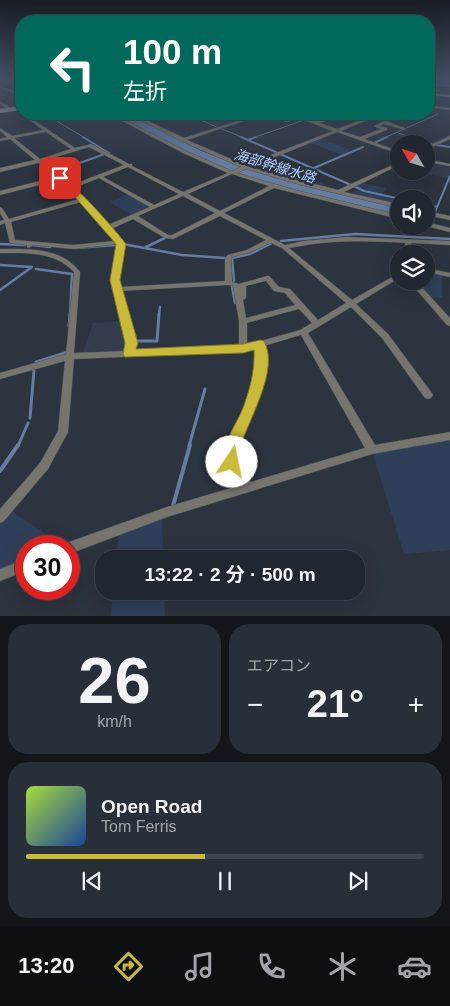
<!DOCTYPE html>
<html lang="ja">
<head>
<meta charset="utf-8">
<style>
  body { margin:0; font-family:Arial,"Noto Sans JP",sans-serif; background:#292f38; color:#f1f3f6; height:100vh; display:flex; flex-direction:column; font-size:19px; white-space:nowrap }
  * { box-sizing:border-box; margin:0 }
  p { font-size:16px; color:#a2a5ab }
  .icon { flex:none; width:28px; height:28px; fill:none; stroke:currentColor; stroke-width:2; stroke-linecap:round; stroke-linejoin:round }
  .map { position:relative; height:616px; overflow:hidden }
  .sheet { display:flex; flex-direction:column; gap:8px; padding:8px; background:#12151a; flex:1 }
  .sheet>* { flex:none }
  .banner { position:absolute; left:15px; top:15px; width:420px; height:105px; border-radius:20px; box-shadow:0 5px 20px #0002,0 0 0 1px #3e444c; background:#00695c; color:#fff; overflow:hidden }
  .needle { width:32px; rotate:309deg }
  .tools { position:absolute; left:390px; top:135px; display:grid; gap:10px }
  .tools a { display:grid; place-items:center; width:45px; height:45px; border-radius:50%; background:#212730; box-shadow:0 5px 20px #0002,0 0 0 1px #3e444c; font-size:25px }
  .speed { position:absolute; left:15px; top:535px; display:flex; gap:10px; font-size:25px; font-weight:700; text-align:center }
  .speed>* { display:grid; place-content:center; width:65px; height:65px; border-radius:50%; background:#212730; box-shadow:0 5px 20px #0002,0 0 0 1px #3e444c; line-height:1 }
  .speed .limit { border:8px solid #d22; background:#fff; color:#111 }
  .pin { position:absolute; display:grid; place-items:center; width:42px; height:42px; color:#fff; margin:-21px; border-radius:10px; box-shadow:0 2px 8px #0006 }
  .me { position:absolute; width:55px; margin:-28px; rotate:11deg; stroke-linejoin:round; filter:drop-shadow(0 0 4px #0008) }
  .turn { display:flex; align-items:center; gap:18px; height:105px; padding:0 25px; font-size:22px }
  .turn .icon { width:65px; height:65px; stroke-width:2.5 }
  .turn b { display:block; font-size:35px; line-height:42px }
  .big { font-size:38px; font-weight:700; line-height:1.1 }
  .sheet .card { flex:1; display:flex; flex-direction:column; justify-content:center; gap:8px; min-width:0; padding:0 18px; border-radius:20px; background:#292f38 }
  .sheet .dial { align-items:center; gap:0 }
  .dial b { font-size:65px; line-height:1 }
  .song { display:flex; align-items:center; gap:15px }
  .cover { width:60px; height:60px; border-radius:8px; background:linear-gradient(135deg,hsl(80 70% 55%),hsl(220 70% 35%)) }
  .played { height:5px; border-radius:2px; background:linear-gradient(90deg,#caba3a 45%,#3e444c 45%) }
  .keys { display:flex; justify-content:space-around; direction:ltr }
  .heat { display:flex; justify-content:space-between; align-items:center; font-size:28px; direction:ltr }
  .sheet .tiles { flex:1; display:grid; gap:8px; grid-template-columns:1fr 1fr }
  .card:last-child { grid-column:span 2 }
  .trip { position:absolute; left:95px; top:550px; width:270px; height:50px; border-radius:20px; background:#212730; box-shadow:0 5px 20px #0002,0 0 0 1px #3e444c; font-weight:700; line-height:50px; text-align:center }
  .tabs { display:flex; height:80px; justify-content:space-around; align-items:center; background:#0d1013; color:#a2a5ab }
  .tabs .icon { width:35px; height:35px }
  .tabs .current { color:#caba3a }
  .tabs b { font-size:22px; color:#f1f3f6 }
  .map>svg:first-child { display:block }
  .built { fill:#333d4e }
  .green { fill:#303f59 }
  .water { fill:#677ca1 }
  .lines { fill:none; stroke-linecap:round; stroke-linejoin:round }
  .stream-far4 { stroke:#677ca1; stroke-width:1 }
  .stream-far3 { stroke:#677ca1; stroke-width:2 }
  .stream-far2 { stroke:#677ca1; stroke-width:2.5 }
  .stream-far1 { stroke:#677ca1; stroke-width:3 }
  .stream { stroke:#677ca1; stroke-width:4 }
  .street-casing { stroke:#48505b; stroke-width:1 }
  .secondary-casing { stroke:#48505b; stroke-width:1 }
  .street { fill:#75746d; fill-rule:evenodd }
  .secondary { fill:#99988d; fill-rule:evenodd }
  .route { fill:#caba3a; stroke:#837926 }
  .labels { text-anchor:middle; stroke-width:5; stroke-linejoin:round; paint-order:stroke }
  .far-water-label { font-size:14px; font-style:italic; fill:#b1ccfb; stroke:#2c3440 }
</style>
</head>
<body>
<div class="map">
<svg width="450" height="616" viewBox="0 0 450 616">
  <rect width="100%" height="100%" fill="#2c3440"/>
  <path class="built" d="M426 161 450 166V179L414 171H426Z
    M120 321 126 347 121 351 83 352 93 323Z"/>
  <path class="green" d="M203 114H212L234 123 220 127 194 117Z
    M319 138 352 151 342 155 309 142Z
    M282 165 338 190 267 172Z
    M360 183 387 188 382 194 402 199H399V205L350 194 358 190 351 186Z
    M129 194 150 206 149 208 132 215 110 202Z
    M426 272 442 275V298L430 297 415 281H426Z
    M450 439V550L404 554 373 454Z
    M11 511 63 545 26 546V560L0 570V521Z
    M162 517 163 559H116L119 533Z
    M113 591H164L165 616H111Z"/>
  <path class="water" d="M114 114H129L202 151 257 172 399 208V216C344 203 287 192 233 172 192 157 153 134 114 114Z"/>
  <g class="lines">
    <path class="stream-far4" d="M429 81 435 79
      M429 84 450 86
      M0 87 21 95
      M45 114 85 138
      M187 114 219 128
      M194 117 205 114
      M308 119 322 114
      M220 128 244 138
      M398 133 414 138
      M253 138 304 120
      M384 138 438 114"/>
    <path class="stream-far3" d="M83 137 109 153
      M241 137 278 153
      M410 137 432 144
      M248 140 256 137
      M374 143 387 137
      M436 145 450 147
      M280 154 351 185
      M314 168 363 147
      M57 171 105 154 107 155
      M354 186 364 191 401 199
      M426 204 437 207
      M435 212 450 176"/>
    <path class="stream-far2" d="M281 241 355 234 450 239
      M0 244 25 245
      M123 244 182 255 225 258
      M32 245 50 247
      M146 247 165 238
      M76 248 115 245
      M0 265 32 267 0 290
      M36 269 72 274 70 315
      M234 281 232 258 250 254 272 243
      M232 287 235 303
      M159 315 160 307"/>
    <path class="stream-far1" d="M69 326 70 314
      M138 341H157L159 314
      M36 364V362L68 352
      M30 418 34 370
      M18 446 28 423
      M189 446 205 389"/>
    <path class="stream" d="M0 471 18 445
      M173 506 190 445"/>
    <defs>
      <path id="street" d="M0 101 12 109V111H10L0 104Z
        M429 105 450 108V110L429 107Z
        M21 114H25L75 148 91 144 129 164H132V166L183 192 228 173 183 153 109 114H114L186 151 232 171 241 167 181 141 129 114H134L184 138 260 114H265L187 140 245 165 333 131 288 114C298 114 308 122 316 121 326 121 335 114 345 114L320 123 337 129 377 114H382L341 131 360 137 381 129 374 126 390 118H392V120L388 122 405 128V130L384 124 380 126 387 128V130L364 139 399 151V154L337 132 250 167 286 177 338 190 399 162V165L344 192 399 204V208L301 185 246 169 237 173 295 190 399 215V219L274 188 224 213 285 245 304 241 346 237 450 241V245L411 243 413 254H407L405 243C366 240 327 240 289 248L352 300 399 273V278L356 304 388 334 431 392 433 395 431 398 428 399 425 398 382 338 351 307 308 333 375 445 450 432V440L372 454 167 517 69 554V546H64L65 544 69 542 167 507 241 485C236 477 226 467 226 457 226 442 240 420 246 406 254 388 256 368 256 348L243 352 74 359 68 432 48 469 4 521 0 523V509L40 463 58 431 65 361 0 379V373L66 354 74 272C55 251 26 253 0 253V249C29 249 61 247 80 272L74 353 125 351 127 343 111 280 118 244 73 249 33 245 29 248 27 247V245L10 243 5 223 0 225V221L4 220 0 213V207L2 208 9 219 79 199 69 188 59 180 0 195V191L56 177 38 163 0 172V168L35 160 10 139 0 141V139L7 137 0 131V128L12 136 43 130ZM46 132 71 149 40 159 14 138ZM89 147 124 165 72 185 43 161ZM128 167 179 194 154 205 103 177ZM232 174 269 186 220 211 188 194ZM99 178 150 207 108 225 74 188ZM183 196 215 213 172 235H168L138 216ZM81 202 115 241 73 245 15 240 11 222ZM220 216 266 240 247 250 228 255 225 258V281L120 287 119 280 124 244 111 229 133 219 165 238 173 239ZM271 243 282 248 346 303 318 320 290 289 279 287 269 276H267L239 284 232 282 231 258 232 257 251 252ZM266 281 274 291 285 293 295 305 246 318 243 300 246 298V286ZM229 285 233 286 239 321V346L134 350 135 343 121 291ZM299 309 312 323 300 330 247 345V323ZM301 335 365 448 251 482C246 475 238 466 237 458 234 445 254 411 259 396 264 380 265 363 264 346Z
        M267 114H272L290 121 287 122Z
        M450 136V139L426 150V147Z
        M426 159 450 164V166L426 162Z
        M426 211 450 216V220L426 215Z
        M426 222 450 228V232L426 226Z
        M426 268 450 273V277L426 272Z
        M409 281H416L450 318V326L447 325Z
        M26 559V571L0 581V569Z"/>
      <path id="secondary" d="M429 93 450 95V97L429 95Z
        M21 106V110L0 113V109Z"/>
    </defs>
    <use href="#street" class="street-casing"/>
    <use href="#secondary" class="secondary-casing"/>
    <use href="#street" class="street"/>
    <use href="#secondary" class="secondary"/>
  </g>
  <linearGradient id="sky" x2="0" y2="1"><stop stop-color="#181d23"/><stop offset="0.48" stop-color="#455064"/><stop offset="1" stop-color="#455064" stop-opacity="0"/></linearGradient>
  <rect width="450" height="165" fill="url(#sky)"/>
  <path class="route" d="M57 176C68 175 117 232 126 244L120 280 138 343 136 349 243 344 260 340 264 341C280 370 248 420 240 448 238 454 241 460 238 467L232 469 227 467C218 447 236 426 243 408 250 389 255 370 254 350L243 353 125 357 123 354 125 343 110 280 116 244 68 189 57 180Z"/>
  <g class="labels">
    <g class="far-water-label">
      <text transform="translate(275 166) rotate(17)" y="5">海部幹線水路</text>
    </g>
  </g>
</svg>
<div class="tools">
<a><svg class="needle" viewBox="-14 -14 28 28"><path d="M0-13l5 13h-10z" fill="#e53935"/><path d="M0 13l5-13h-10z" fill="#a2a5ab"/></svg></a>
<a><svg class="icon" aria-label="sound" viewBox="0 0 24 24"><path d="M4 9h4l5-4v14l-5-4H4zM17 9q2 3 0 6"/></svg></a>
<a><svg class="icon" aria-label="layers" viewBox="0 0 24 24"><path d="M12 4l9 5-9 5-9-5zM3 14l9 5 9-5"/></svg></a>
</div>
<div class="speed"><div class="limit">30</div></div>
<div class="pin" style="left:60px;top:178px;background:#d93025"><svg class="icon" aria-label="arrive" viewBox="0 0 24 24"><path d="M6 21V4h12l-3 4 3 4H6"/></svg></div>
<svg class="me" style="left:232px;top:462px" viewBox="-20 -20 40 40"><circle r="19" fill="#fff"/><path d="M0-13L10 11 0 6-10 11z" fill="#caba3a"/></svg>
<div class="trip">13:22 · 2 分 · 500 m</div>
<div class="banner">
<div class="turn"><svg class="icon" aria-label="left" viewBox="0 0 24 24"><path d="M17 20v-9H6M10 6l-5 5 5 5"/></svg><div><b>100 m</b>左折</div></div>
</div>
</div>
<section class="sheet">
<div class="tiles">
<div class="card dial"><b>26</b><p>km/h</p></div>
<div class="card"><p>エアコン</p>
<div class="heat"><a>−</a><b class="big">21°</b><a>+</a></div>
</div>
<div class="card">
<div class="song"><i class="cover"></i><div><b>Open Road</b><p>Tom Ferris</p></div></div>
<div class="played"></div>
<div class="keys"><svg class="icon" aria-label="previous" viewBox="0 0 24 24"><path d="M18 5L8 12l10 7zM5 5v14"/></svg><svg class="icon" aria-label="pause" viewBox="0 0 24 24"><path d="M8 5v14M16 5v14"/></svg><svg class="icon" aria-label="next" viewBox="0 0 24 24"><path d="M6 5l10 7-10 7zM19 5v14"/></svg></div>
</div>
</div>
</section>
<nav class="tabs">
<b>13:20</b>
<svg class="icon current" aria-label="directions" viewBox="0 0 24 24"><path d="M12 3l9 9-9 9-9-9zM9 14v-3h6M13 9l2 2-2 2"/></svg>
<svg class="icon" aria-label="music" viewBox="0 0 24 24"><path d="M9 18V5l10-2v13"/><circle cx="6" cy="18" r="3"/><circle cx="16" cy="16" r="3"/></svg>
<svg class="icon" aria-label="phone" viewBox="0 0 24 24"><path d="M5 4h4l2 5-3 2q2 4 5 5l2-3 5 2v4C11 20 4 13 5 4z"/></svg>
<svg class="icon" aria-label="climate" viewBox="0 0 24 24"><path d="M12 3v18M4 7l16 10M4 17L20 7"/></svg>
<svg class="icon" aria-label="car" viewBox="0 0 24 24"><path d="M5 17H2v-5l4-1 3-4h7l3 4 3 1v5h-3M9 17h6M6 11h13"/><circle cx="7" cy="17" r="2"/><circle cx="17" cy="17" r="2"/></svg>
</nav>
</body>
</html>
